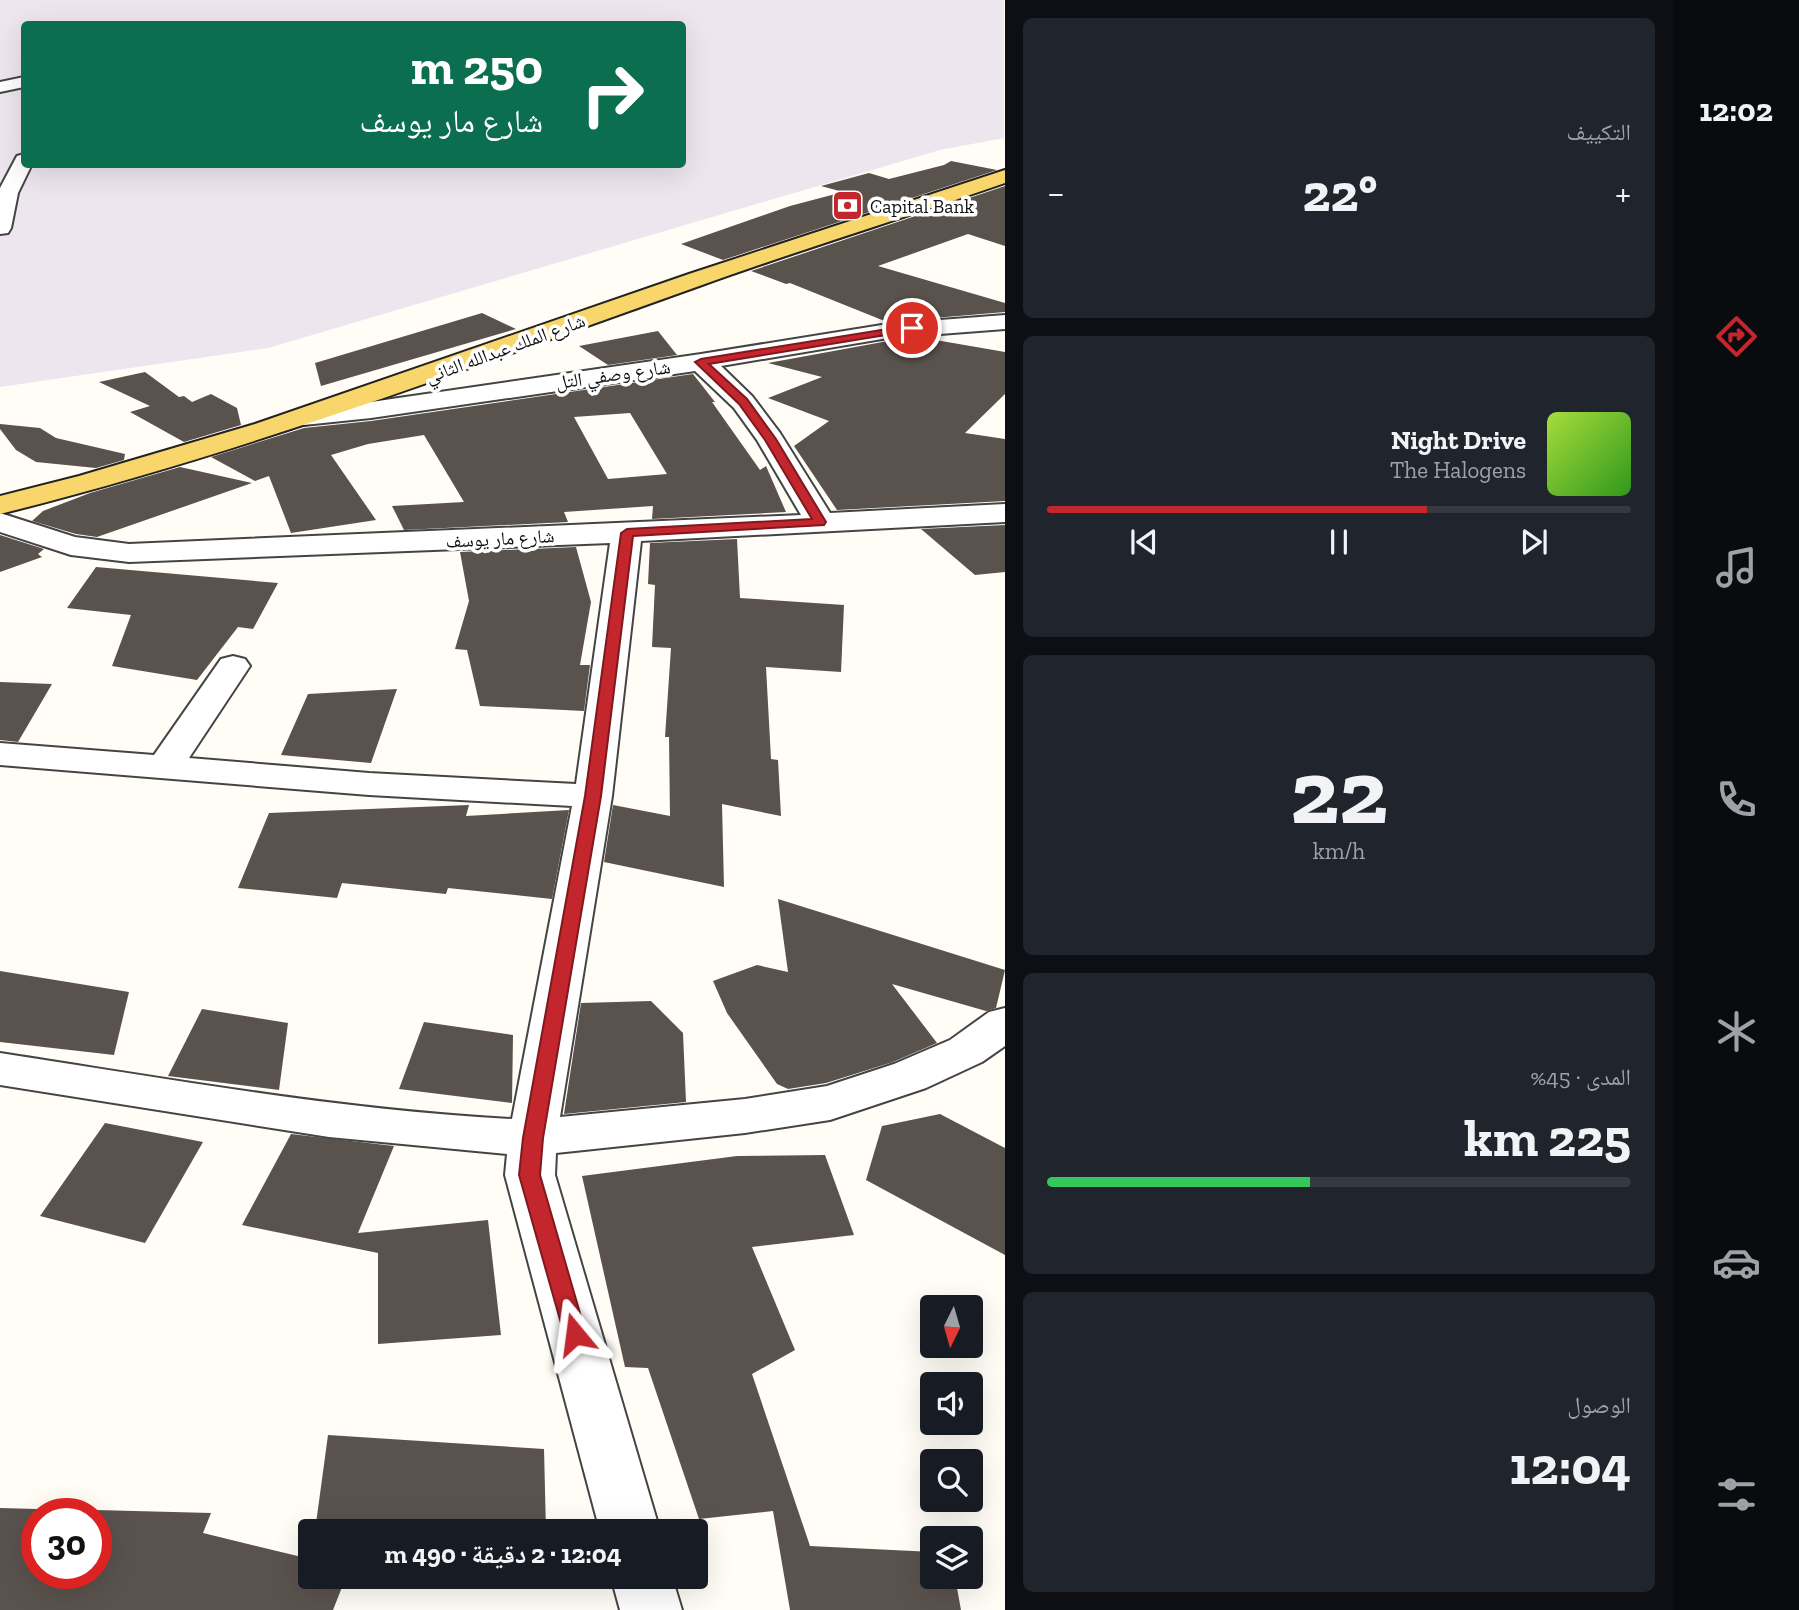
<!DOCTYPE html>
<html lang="ar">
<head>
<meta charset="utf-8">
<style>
  body { margin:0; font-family:"Zilla Slab","Noto Naskh Arabic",serif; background:#20242c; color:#f1f3f6; direction:rtl; height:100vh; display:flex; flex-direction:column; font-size:26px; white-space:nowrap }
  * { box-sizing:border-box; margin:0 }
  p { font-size:23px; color:#9ea1a6 }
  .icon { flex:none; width:38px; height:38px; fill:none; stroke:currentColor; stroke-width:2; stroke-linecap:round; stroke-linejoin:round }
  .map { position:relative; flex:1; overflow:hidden; direction:ltr }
  .side { display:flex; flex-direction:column; gap:18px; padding:18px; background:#0d0f14; width:668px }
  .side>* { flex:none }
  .banner { position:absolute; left:21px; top:21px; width:665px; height:147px; border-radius:7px; box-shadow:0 7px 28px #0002; direction:rtl; background:#0b6e4f; color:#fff; overflow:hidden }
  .needle { width:46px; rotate:185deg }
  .tools { position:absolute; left:920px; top:1295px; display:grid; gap:14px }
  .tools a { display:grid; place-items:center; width:63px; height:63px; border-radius:7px; background:#171b24; box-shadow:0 7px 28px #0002; font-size:35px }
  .speed { position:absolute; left:21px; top:1498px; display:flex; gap:14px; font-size:35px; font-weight:700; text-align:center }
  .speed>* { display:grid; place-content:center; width:91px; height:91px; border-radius:50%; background:#171b24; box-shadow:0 7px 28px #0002; line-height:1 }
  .speed .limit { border:10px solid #d22; background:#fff; color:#111 }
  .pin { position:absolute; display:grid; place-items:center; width:60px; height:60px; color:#fff; margin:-30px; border:4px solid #fff; border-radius:50%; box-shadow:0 2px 7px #0007 }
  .me { position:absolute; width:77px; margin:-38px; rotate:344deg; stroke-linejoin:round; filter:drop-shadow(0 0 5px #0008) }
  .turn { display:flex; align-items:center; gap:24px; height:147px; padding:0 28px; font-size:32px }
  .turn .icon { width:91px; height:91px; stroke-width:2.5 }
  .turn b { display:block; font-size:49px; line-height:60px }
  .big { font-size:52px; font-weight:700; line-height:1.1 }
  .side .tile { flex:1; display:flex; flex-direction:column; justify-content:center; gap:10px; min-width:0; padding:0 24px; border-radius:10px; background:#20242c }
  .side .dial { align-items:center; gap:0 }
  .dial b { font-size:91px; line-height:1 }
  .song { display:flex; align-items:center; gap:21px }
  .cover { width:84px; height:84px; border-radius:10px; background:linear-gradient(135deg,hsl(80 70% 55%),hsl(110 70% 35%)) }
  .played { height:7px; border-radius:4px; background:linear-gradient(90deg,#c4262e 65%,#363941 65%) }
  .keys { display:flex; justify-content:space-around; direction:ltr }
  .heat { display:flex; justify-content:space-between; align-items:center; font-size:38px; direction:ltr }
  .charge { height:10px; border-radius:5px; background:linear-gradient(90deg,#34c759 45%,#363941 0) }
  .trip { position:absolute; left:298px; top:1519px; width:410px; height:70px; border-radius:7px; background:#171b24; box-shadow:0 7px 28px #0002; font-weight:700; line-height:70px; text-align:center; direction:rtl }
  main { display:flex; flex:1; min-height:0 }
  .dock { display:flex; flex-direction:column; width:126px; justify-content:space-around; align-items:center; background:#090b0e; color:#9ea1a6 }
  .dock .icon { width:49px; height:49px }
  .dock .current { color:#c4262e }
  .dock b { font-size:32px; color:#f1f3f6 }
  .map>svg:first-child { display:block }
  .industrial { fill:#eee6ef; fill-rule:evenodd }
  .building { fill:#5a524d; fill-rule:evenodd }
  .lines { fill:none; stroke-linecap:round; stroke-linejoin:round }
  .minor-casing { stroke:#444; stroke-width:4 }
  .major-casing { stroke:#222; stroke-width:4 }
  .minor { fill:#fff; fill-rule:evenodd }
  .major { fill:#f9d66b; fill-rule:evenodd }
  .route { fill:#c4262e; stroke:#7f191e; stroke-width:2 }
  .labels { text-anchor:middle; stroke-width:7; stroke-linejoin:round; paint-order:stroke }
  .far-poi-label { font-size:19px; fill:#111; stroke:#fff; text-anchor:start }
  .far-street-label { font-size:19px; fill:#111; stroke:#fff }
</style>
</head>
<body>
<main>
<nav class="dock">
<b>12:02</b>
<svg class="icon current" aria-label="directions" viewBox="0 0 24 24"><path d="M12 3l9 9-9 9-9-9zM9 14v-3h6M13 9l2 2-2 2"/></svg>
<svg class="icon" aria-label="music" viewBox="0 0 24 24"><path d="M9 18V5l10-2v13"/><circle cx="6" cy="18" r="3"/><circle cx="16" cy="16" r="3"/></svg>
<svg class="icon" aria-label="phone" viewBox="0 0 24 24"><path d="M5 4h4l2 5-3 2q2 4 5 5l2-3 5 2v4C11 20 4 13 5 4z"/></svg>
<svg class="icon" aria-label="climate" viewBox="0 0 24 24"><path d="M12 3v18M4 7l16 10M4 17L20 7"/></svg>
<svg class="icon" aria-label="car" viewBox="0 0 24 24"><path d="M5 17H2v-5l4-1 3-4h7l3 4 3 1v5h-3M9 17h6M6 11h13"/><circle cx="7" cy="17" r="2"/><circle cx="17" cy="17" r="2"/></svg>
<svg class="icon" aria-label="filters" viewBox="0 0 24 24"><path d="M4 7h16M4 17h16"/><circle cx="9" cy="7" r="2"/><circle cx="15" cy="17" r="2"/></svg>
</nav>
<section class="side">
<div class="tile"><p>التكييف</p>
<div class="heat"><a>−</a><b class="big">22°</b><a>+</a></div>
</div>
<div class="tile">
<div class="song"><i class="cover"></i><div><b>Night Drive</b><p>The Halogens</p></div></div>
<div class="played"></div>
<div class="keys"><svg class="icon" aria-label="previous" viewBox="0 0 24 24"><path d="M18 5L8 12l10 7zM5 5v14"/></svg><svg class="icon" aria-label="pause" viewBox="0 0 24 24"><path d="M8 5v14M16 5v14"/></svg><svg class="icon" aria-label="next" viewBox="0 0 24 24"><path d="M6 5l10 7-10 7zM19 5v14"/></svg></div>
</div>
<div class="tile dial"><b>22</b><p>km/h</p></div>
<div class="tile"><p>المدى · 45%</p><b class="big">225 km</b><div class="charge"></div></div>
<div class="tile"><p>الوصول</p><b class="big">12:04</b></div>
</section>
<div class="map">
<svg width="1005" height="1610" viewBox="0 0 1005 1610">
  <rect width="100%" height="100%" fill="#fffdf5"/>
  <path class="industrial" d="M0 0H1004V138L940 150 268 348 0 387ZM24 24H682V164H24Z"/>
  <path class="building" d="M951 161 997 170 723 260 681 244 790 206 843 192 821 186 869 173 889 179 944 165Z
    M1005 186V246L968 234 878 266 1005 303V312L887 322 790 283 786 284 751 271Z
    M482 313 516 329 321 386 315 363Z
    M658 331 677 355 608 365 579 346Z
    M924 338 1005 352V394L965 433 1005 439V501L837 510 794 446 829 421 768 398 822 377 768 363 888 341Z
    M145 372 179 397 184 396 192 402 211 394 237 408 241 425 184 442 130 412 150 406 99 382Z
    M693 374 715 402H712L760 470 766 466 786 512 652 519 653 506 564 512 568 522 404 530 392 506 464 502 424 435 368 444 331 455 376 520 291 533 269 476 255 481 211 457 304 428 371 421ZM630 413 667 474 608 479 574 417Z
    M0 424 40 428 56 438 125 454 124 460 96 468 36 462 16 450 0 429Z
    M180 467 252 483 97 537 76 534 32 521 43 511 90 493Z
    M1005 525V572L975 575 921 529Z
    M0 535 44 549 38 554 42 557 0 572Z
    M737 539 740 598 844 605 841 672 766 667 771 759 778 760 781 816 722 804 724 887 604 862 613 805 670 816 669 737H665L671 648 652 647 655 585 648 584 650 543Z
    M576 547 591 602 580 665H590L584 711 480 706 467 650 455 649 469 601 460 552Z
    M96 567 278 583 253 629 238 627 197 680 112 666 131 615 67 608Z
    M0 682 52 684 18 742 0 740Z
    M397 689 371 763 281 755 308 694Z
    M469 805 466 816 569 810 552 899 448 888 446 894 342 883 337 898 238 888 269 813Z
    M778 899 1005 970 996 1008 986 1011 892 984 937 1043 893 1062 826 1083 788 1089 777 1084 727 1013 713 981 757 965 788 972Z
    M0 971 129 992 114 1055 0 1042Z
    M651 1001 683 1033 686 1102 564 1114 581 1003Z
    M202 1009 288 1023 279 1090 168 1076Z
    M424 1022 513 1035 512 1103 399 1089Z
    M940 1114 1005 1148V1255L866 1180 882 1126Z
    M105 1123 203 1142 145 1243 40 1216Z
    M291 1134 394 1146 358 1233 488 1220 501 1335 378 1344V1253L242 1225Z
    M825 1155 854 1235 752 1247 795 1350 752 1374 810 1546 933 1552V1577H955L961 1610H790L773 1511 699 1519 648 1368 625 1367 582 1176 737 1156Z
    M328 1435 544 1449 546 1531H315Z
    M0 1508 37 1509V1573H96V1510L211 1513 203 1533 310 1559V1577H346L333 1610H0Z"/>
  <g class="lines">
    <defs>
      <path id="minor" d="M24 77V87L0 92V82Z
        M24 154V164H32L18 193 11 228 8 233 0 234V188L17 156Z
        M1005 315V329L888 338 721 366 752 396 780 433 830 513 1005 504V522L641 541 612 796 560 1117 745 1099 827 1086 894 1064 950 1040 989 1012 1005 1008V1046L982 1062 926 1088 830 1120 745 1133 556 1153 555 1175 660 1531H600L505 1175 507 1154 329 1137 0 1085V1053C170 1079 340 1110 512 1119L572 806 369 795 0 765V743L154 755 221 659 233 656 245 659 250 666 189 758 369 773 576 784 610 543 129 562 71 555 0 532V513L75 537 129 544 801 515 757 440 734 408 695 371 371 418 304 425 294 423 290 417 294 411 304 409 371 402 701 354 888 324Z
        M611 1577H672L682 1610H620Z"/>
      <path id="major" d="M1005 170V183C904 218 802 249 702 285 470 368 240 454 0 514V496L79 476 255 424 689 274Z"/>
    </defs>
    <use href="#minor" class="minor-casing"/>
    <use href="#major" class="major-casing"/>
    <use href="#minor" class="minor"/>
    <use href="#major" class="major"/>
  </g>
  <path class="route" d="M912 325 917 328 916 330 709 364 747 399 776 439 826 522 824 525 633 536 601 796 543 1138 540 1175 586 1334 583 1340 575 1343 567 1340 564 1334 519 1175 523 1138 585 796 621 533 627 529 812 519 765 440 739 404 695 362 701 359Z"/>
  <defs>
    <symbol id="bank-square" viewBox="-11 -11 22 22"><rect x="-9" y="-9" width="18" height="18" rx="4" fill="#c4262e" stroke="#fff"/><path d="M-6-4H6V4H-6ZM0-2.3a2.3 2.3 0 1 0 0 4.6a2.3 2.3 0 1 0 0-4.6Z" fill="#fff"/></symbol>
  </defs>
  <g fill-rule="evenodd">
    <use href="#bank-square" x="830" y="188" width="35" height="35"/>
  </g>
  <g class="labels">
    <g class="far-poi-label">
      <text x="870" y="213">Capital Bank</text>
    </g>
    <g class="far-street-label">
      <text transform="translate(505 348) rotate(-20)" y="7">شارع الملك عبدالله الثاني</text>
      <text transform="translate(613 374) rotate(-8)" y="7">شارع وصفي التل</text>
      <text transform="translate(500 538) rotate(-3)" y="7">شارع مار يوسف</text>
    </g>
  </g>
</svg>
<div class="tools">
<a><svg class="needle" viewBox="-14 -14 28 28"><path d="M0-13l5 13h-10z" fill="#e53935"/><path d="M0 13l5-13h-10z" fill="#9ea1a6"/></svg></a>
<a><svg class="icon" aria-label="sound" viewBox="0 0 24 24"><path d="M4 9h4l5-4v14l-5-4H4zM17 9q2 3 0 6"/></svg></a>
<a><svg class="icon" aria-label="search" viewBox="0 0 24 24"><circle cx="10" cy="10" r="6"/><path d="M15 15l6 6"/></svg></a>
<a><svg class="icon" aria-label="layers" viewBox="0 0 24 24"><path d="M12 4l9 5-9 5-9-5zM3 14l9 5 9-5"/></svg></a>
</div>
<div class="speed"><div class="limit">30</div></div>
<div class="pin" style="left:912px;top:328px;background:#d93025"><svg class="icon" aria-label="arrive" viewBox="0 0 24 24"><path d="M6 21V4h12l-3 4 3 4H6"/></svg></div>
<svg class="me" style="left:575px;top:1334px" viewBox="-20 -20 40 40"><path d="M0-17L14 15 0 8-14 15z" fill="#c4262e" stroke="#fff" stroke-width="4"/></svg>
<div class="trip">12:04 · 2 دقيقة · 490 m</div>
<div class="banner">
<div class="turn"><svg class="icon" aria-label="right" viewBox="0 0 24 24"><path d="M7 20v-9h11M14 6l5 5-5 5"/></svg><div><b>250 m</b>شارع مار يوسف</div></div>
</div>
</div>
</main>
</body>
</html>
